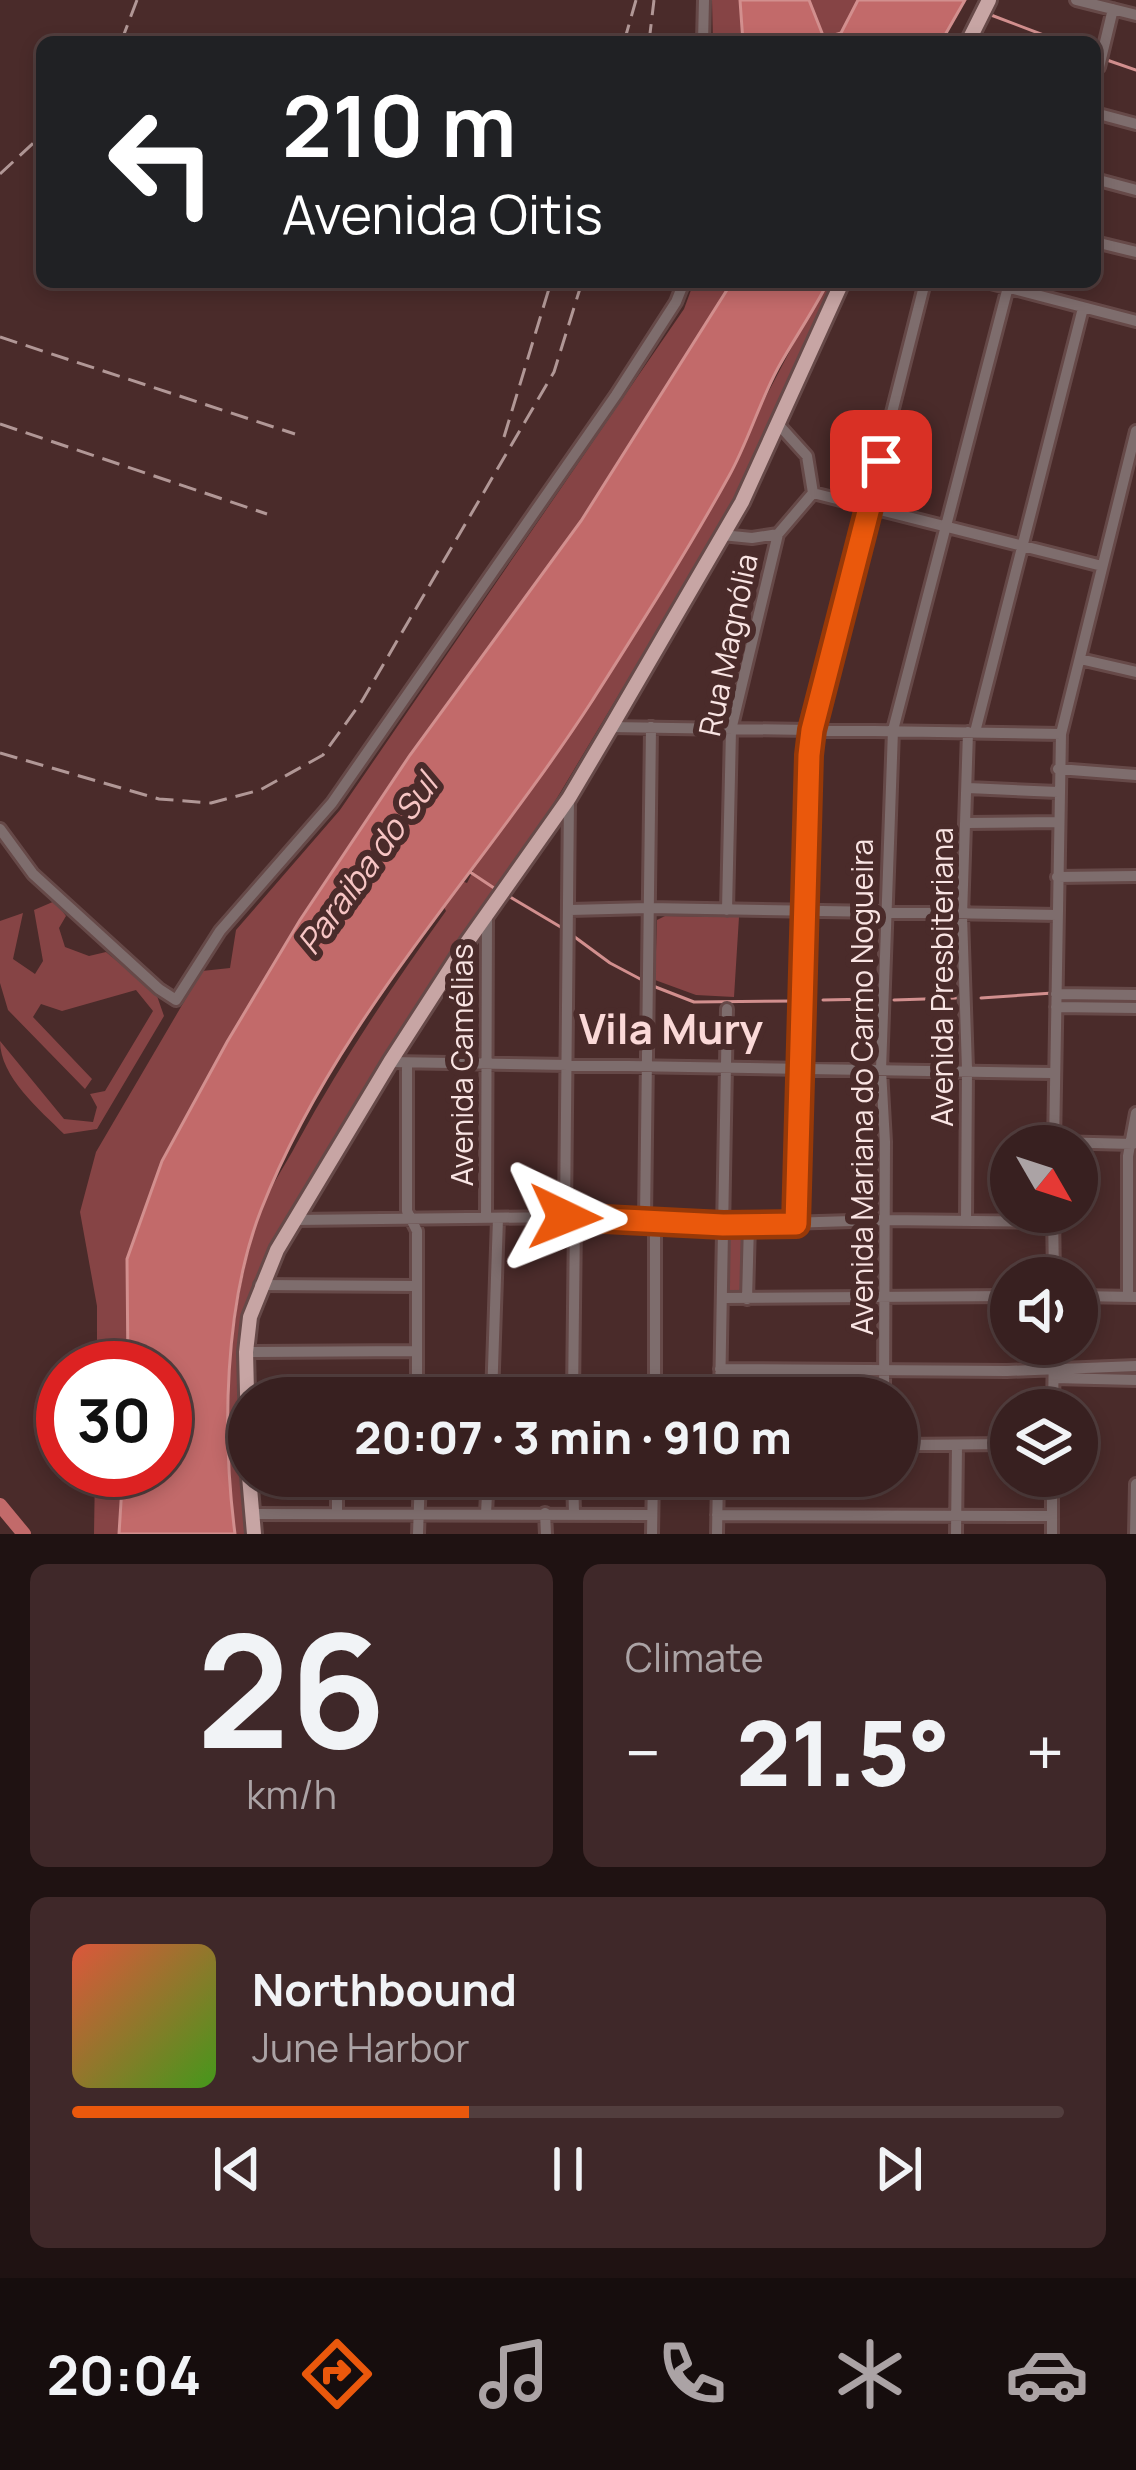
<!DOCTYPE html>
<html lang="en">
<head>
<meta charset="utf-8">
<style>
  body { margin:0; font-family:Manrope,sans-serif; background:#3f2829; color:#f1f3f6; height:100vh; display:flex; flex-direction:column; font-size:45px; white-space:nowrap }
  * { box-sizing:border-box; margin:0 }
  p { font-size:39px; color:#aba3a5 }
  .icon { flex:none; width:66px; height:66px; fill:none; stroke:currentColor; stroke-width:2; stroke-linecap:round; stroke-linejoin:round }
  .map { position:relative; height:1534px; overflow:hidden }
  .drawer { display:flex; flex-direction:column; gap:30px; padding:30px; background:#1f1212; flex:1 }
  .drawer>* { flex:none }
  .banner { position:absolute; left:36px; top:36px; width:1065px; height:252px; border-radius:18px; box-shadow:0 6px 18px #0003,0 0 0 3px #523e3e; background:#202124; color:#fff; overflow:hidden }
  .needle { width:78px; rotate:129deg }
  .controls { position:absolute; left:990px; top:1125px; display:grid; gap:24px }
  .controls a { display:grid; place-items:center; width:108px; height:108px; border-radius:50%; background:#382020; box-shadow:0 6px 18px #0003,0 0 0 3px #523e3e; font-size:60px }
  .speed { position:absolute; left:36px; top:1341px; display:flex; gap:24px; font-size:60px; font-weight:700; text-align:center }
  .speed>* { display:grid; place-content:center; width:156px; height:156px; border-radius:50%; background:#382020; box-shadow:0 6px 18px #0003,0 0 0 3px #523e3e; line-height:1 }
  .speed .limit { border:18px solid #d22; background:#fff; color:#111 }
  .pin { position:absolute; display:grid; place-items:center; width:102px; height:102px; color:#fff; margin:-51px; border-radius:24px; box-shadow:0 6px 18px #0006 }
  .me { position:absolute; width:132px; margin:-66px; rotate:92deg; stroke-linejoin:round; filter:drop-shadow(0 0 9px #0008) }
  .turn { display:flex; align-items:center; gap:42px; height:252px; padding:0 48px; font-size:54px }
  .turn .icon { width:156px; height:156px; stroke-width:2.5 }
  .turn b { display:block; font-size:84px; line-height:102px }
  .big { font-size:90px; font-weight:800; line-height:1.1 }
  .drawer .widget { flex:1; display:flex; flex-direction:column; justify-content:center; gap:18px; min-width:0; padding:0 42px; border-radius:18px; background:#3f2829 }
  .drawer .dial { align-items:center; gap:0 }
  .dial b { font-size:156px; line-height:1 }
  .song { display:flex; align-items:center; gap:36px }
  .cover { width:144px; height:144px; border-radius:18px; background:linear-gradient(135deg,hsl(10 70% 55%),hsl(100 70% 35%)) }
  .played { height:12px; border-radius:6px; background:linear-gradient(90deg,#ea580c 40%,#523e3e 40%) }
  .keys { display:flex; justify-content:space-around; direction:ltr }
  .heat { display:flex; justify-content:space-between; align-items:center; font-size:66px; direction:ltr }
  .drawer .tiles { flex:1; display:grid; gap:30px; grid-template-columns:1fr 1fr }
  .widget:last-child { grid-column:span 2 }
  .trip { position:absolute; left:228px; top:1377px; width:690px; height:120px; border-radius:60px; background:#382020; box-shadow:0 6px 18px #0003,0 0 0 3px #523e3e; font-weight:800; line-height:120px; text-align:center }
  .tab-bar { display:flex; height:192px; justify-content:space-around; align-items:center; background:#160d0d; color:#aba3a5 }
  .tab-bar .icon { width:84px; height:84px }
  .tab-bar .selected { color:#ea580c }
  .tab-bar b { font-size:54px; color:#f1f3f6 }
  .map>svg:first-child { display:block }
  .green { fill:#864445 }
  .water { fill:#c26a6a; stroke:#d28f8e; stroke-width:3 }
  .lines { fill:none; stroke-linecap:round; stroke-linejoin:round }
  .stream { stroke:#d28f8e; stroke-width:3 }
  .river { stroke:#c26a6a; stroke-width:14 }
  .minor-casing { stroke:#664948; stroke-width:16 }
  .major-casing { stroke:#664948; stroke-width:20 }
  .minor { stroke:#7e6d6d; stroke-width:10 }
  .major { stroke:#c7a5a4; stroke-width:14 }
  .rail { stroke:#b19796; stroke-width:3; stroke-dasharray:18 9; stroke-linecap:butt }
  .route-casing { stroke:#983908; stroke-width:30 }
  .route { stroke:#ea580c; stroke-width:21 }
  .labels { text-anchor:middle; stroke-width:12; stroke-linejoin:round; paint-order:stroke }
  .street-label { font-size:30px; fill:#f9e4e3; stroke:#4a2b2a }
  .water-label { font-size:33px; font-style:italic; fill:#f7c5c4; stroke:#4a2b2a }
  .district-label { font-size:42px; font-weight:bold; fill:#fbd9d8; stroke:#4a2b2a }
</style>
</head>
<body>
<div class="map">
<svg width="1136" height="1534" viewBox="0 0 1136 1534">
  <rect width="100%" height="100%" fill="#4a2b2a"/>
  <path class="green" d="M712 0H740L743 42H713Z
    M809 0H858L841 33 823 38Z
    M694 282H732L581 521 410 755 300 920 227 1042 162 1161 128 1258V1368H97V1306L80 1212 96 1152 202 971 230 968 236 930 340 810 684 309Z
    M826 282H832L724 519 548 813 367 1083 303 1189 254 1283 238 1339 248 1534H235C222 1430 226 1316 259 1216 267 1191 285 1166 297 1143 341 1062 392 986 446 911L436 892 446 875 467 883 473 871 461 860 690 541Z
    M55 901 66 916 59 928 65 947 89 956 106 952 156 993 164 1016 97 1129 64 1134C40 1110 0 1077 0 1041L64 1119 93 1122 97 1107 90 1094 105 1091 153 1011 136 990 62 1011 41 1004 33 1017 92 1079 85 1089 8 1010 0 983V921L23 913 13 959 35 974 43 961 34 910Z
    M665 916 739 917 734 997 696 995 655 980 657 920Z
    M726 1230 747 1232 744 1294 726 1293Z
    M95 1470H123L119 1534H94Z"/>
  <path class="water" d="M740 0H809L824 38 841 33 858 0H965L941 42H743Z
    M732 282H828C813 312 794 339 778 368 759 403 748 442 729 476 687 552 639 627 592 701 482 871 336 1020 261 1210 224 1305 222 1434 235 1534H119L123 1470H165V1368H128L127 1259 162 1161 227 1042 300 920 410 755 581 521Z"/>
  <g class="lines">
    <path class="stream" d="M991 15 1062 42
      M1104 59 1136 70
      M470 872 497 890
      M505 894 564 929
      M572 935 610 963 644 981
      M653 986 694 1002 798 1001
      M981 998 1053 993
      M823 1000 873 999
      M894 1000 956 998"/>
    <path class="river" d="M0 1505 24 1534"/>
    <defs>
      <path id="minor" d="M1076 0 1136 15
        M703 42 704 0
        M1099 67 1113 9
        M1095 113 1136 124
        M1095 179 1136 190
        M1095 242 1136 252
        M987 282 1136 321
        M779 425 807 456 813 493
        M813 493 1102 566
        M722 535 752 538 778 534 813 493
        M1080 659 1136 672
        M611 727 1061 734
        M975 732 1083 308
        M1058 769 1136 775
        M968 788 1058 792
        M967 823 1057 822
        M0 829 33 874 159 989 176 1000 220 931 332 803 616 395 676 302 684 282
        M1057 877 1136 876
        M570 910 648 908 1057 915
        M727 910 731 730 778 534
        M1056 994 1136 995
        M1056 1007 1136 1008
        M390 1062 1052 1073
        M407 1063V1211L417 1231V1398
        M1054 1142 1133 1144
        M1054 1146 1061 734 1136 431
        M1053 1212 1054 1278
        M565 1217 569 798
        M486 1218 487 916
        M295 1220 565 1217 723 1225 885 1220 1052 1222
        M645 1220 651 727
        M966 1221 967 1069 962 916 968 732
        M797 1224 812 729 925 282
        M260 1285 416 1286
        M1077 1296 1136 1297
        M1128 1297V1156L1136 1113
        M723 1298 1011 1296
        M747 1299 749 1224
        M246 1352 416 1351
        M720 1369 1007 1371 1136 1366
        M1054 1378 1136 1380
        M492 1398 498 1218
        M573 1398 575 1218
        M655 1398V1221
        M720 1398 727 1009
        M884 1398 885 1142 881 1070 893 730 1008 287
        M1053 1410 1054 1344
        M897 1445 1011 1444
        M573 1476 574 1513
        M486 1513 488 1476
        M545 1513 546 1534
        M252 1514 652 1515
        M337 1514V1476
        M717 1515 1052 1516
        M418 1534 420 1476
        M652 1534 653 1476
        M717 1534 718 1476
        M956 1534 957 1445
        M1052 1534V1476
        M1135 1534 1136 1484"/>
      <path id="major" d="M968 42 989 0
        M249 1474 246 1352 250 1317 277 1250 390 1062 468 941 569 798 611 727 742 502 842 282
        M249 1476 254 1534"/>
    </defs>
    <use href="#minor" class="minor-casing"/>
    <use href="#major" class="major-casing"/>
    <use href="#minor" class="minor"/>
    <use href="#major" class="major"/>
    <path class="rail" d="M121 42 137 0
      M624 42 636 0
      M649 42 654 0
      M0 174 42 135
      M0 337 295 434
      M0 424 267 514
      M504 437 551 282
      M0 753 159 799 211 803 260 790 323 755 362 701 554 372 582 282"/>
  </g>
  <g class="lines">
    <defs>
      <path id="route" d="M565 1217 723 1225 796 1224 809 755 812 730 881 461"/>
    </defs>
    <use href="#route" class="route-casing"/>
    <use href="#route" class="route"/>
  </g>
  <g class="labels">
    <g class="street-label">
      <text transform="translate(729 645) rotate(-78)" y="10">Rua Magnólia</text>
      <text transform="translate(943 977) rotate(-90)" y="10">Avenida Presbiteriana</text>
      <text transform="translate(463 1065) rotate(-90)" y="10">Avenida Camélias</text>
      <text transform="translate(863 1087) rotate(-90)" y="10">Avenida Mariana do Carmo Nogueira</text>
    </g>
    <g class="water-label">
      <text transform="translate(367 864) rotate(-54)" y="12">Paraiba do Sul</text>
    </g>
    <g class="district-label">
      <text x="671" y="1044">Vila Mury</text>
    </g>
  </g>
</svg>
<div class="controls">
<a><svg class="needle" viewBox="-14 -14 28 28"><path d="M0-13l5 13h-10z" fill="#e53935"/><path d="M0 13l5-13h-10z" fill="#aba3a5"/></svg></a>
<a><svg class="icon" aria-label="sound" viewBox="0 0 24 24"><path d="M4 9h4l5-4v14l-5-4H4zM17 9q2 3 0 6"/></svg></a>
<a><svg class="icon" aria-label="layers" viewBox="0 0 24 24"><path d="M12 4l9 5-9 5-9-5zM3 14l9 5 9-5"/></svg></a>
</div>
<div class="speed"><div class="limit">30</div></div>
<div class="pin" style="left:881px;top:461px;background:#d93025"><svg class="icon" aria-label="arrive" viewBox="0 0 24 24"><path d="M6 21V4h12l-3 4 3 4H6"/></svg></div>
<svg class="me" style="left:565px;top:1217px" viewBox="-20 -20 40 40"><path d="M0-17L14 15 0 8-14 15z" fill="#ea580c" stroke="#fff" stroke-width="4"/></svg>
<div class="trip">20:07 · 3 min · 910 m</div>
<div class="banner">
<div class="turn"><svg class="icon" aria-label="left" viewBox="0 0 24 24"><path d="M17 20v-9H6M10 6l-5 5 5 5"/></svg><div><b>210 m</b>Avenida Oitis</div></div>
</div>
</div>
<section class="drawer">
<div class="tiles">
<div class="widget dial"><b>26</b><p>km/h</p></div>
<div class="widget"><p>Climate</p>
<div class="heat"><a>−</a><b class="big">21.5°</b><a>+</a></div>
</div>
<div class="widget">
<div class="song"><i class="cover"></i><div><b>Northbound</b><p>June Harbor</p></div></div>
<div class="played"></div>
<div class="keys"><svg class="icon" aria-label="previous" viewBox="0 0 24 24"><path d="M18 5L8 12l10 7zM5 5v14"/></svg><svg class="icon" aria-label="pause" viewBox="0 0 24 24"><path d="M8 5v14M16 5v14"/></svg><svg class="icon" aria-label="next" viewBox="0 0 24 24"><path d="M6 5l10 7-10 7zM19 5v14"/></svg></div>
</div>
</div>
</section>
<nav class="tab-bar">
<b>20:04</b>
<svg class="icon selected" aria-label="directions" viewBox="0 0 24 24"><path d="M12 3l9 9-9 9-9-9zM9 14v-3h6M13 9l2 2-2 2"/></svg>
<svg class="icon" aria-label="music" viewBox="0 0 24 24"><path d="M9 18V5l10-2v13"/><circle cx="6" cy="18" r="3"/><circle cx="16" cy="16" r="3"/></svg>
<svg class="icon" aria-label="phone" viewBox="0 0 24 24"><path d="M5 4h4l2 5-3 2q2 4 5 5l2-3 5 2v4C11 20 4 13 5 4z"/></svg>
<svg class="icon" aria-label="climate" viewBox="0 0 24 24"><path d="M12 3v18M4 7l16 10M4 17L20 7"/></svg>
<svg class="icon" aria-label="car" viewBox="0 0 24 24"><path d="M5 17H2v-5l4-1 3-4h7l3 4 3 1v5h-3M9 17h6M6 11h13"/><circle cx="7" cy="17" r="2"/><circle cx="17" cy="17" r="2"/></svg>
</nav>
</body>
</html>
